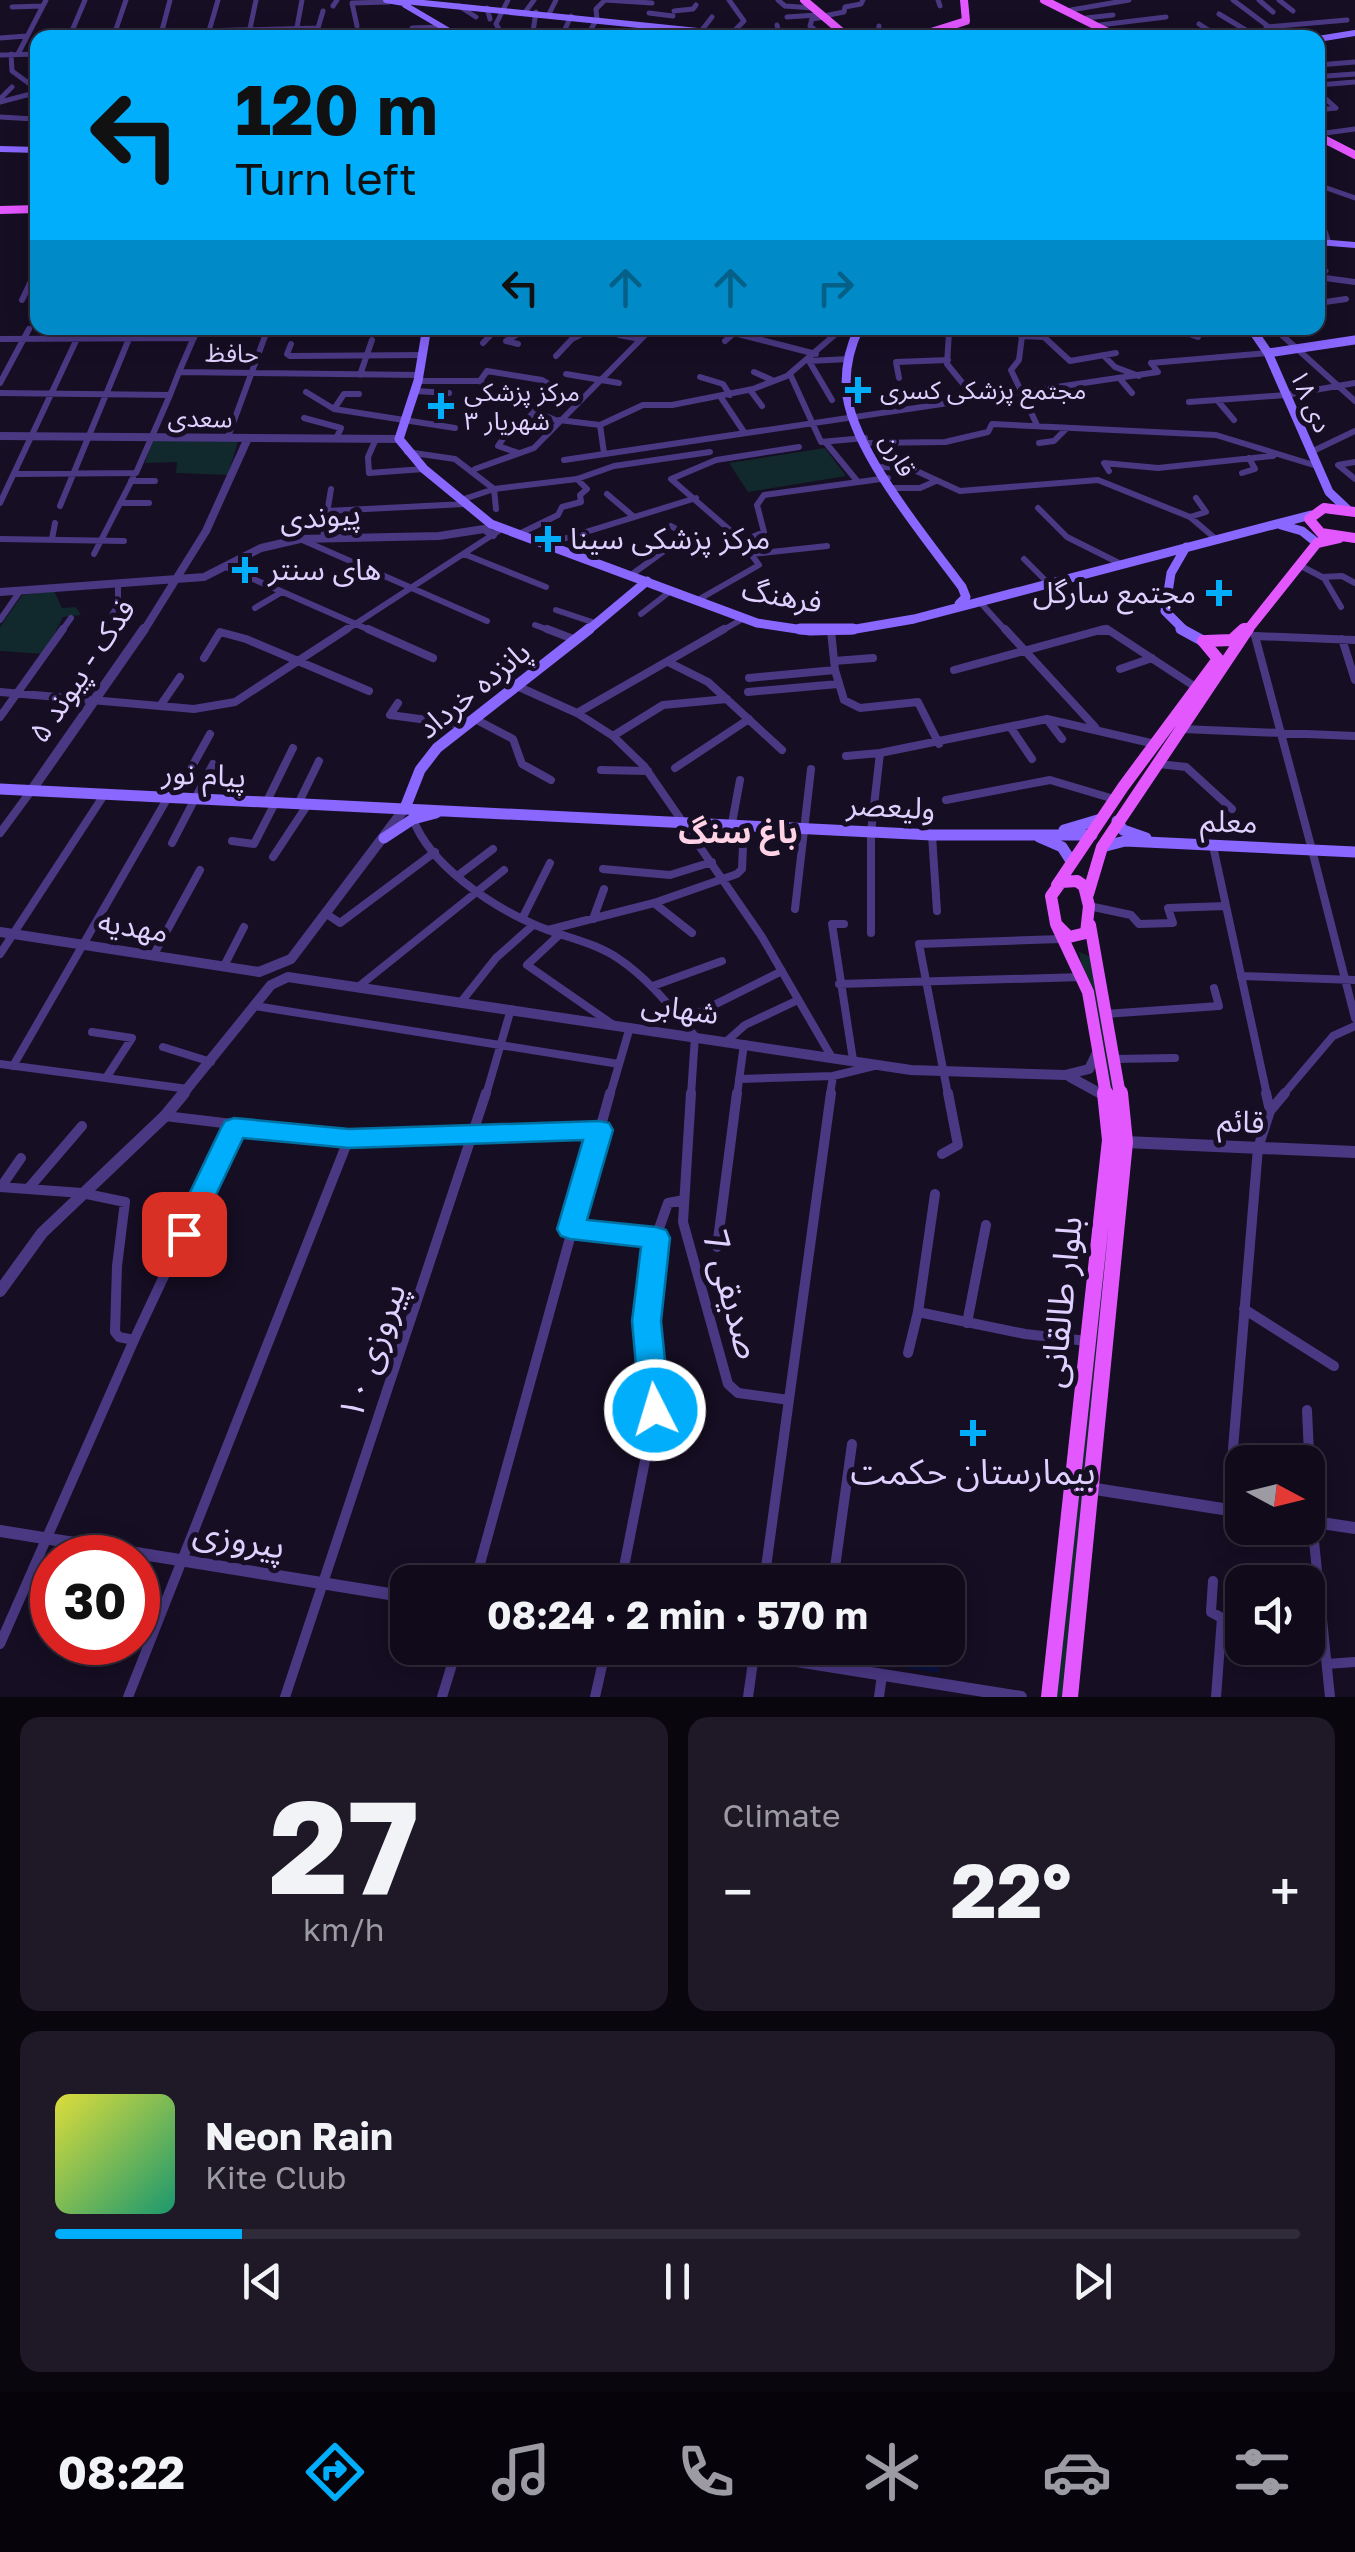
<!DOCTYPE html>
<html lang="en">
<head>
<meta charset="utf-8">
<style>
  body { margin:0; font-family:"Golos Text","Noto Sans Arabic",sans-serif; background:#1e1827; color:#f1f3f6; height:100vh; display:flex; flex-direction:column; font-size:38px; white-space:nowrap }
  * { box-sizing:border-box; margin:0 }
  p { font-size:32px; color:#9c9aa2 }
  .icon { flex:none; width:55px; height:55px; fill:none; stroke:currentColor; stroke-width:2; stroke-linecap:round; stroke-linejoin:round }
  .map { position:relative; height:1697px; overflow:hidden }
  .sheet { display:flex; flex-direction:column; gap:20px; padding:20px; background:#09060e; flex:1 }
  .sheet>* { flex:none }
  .top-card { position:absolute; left:30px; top:30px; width:1295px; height:305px; border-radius:20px; box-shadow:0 5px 25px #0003,0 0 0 2px #302b39; background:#00aefb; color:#111; overflow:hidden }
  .needle { width:65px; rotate:97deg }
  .fabs { position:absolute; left:1225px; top:1445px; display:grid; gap:20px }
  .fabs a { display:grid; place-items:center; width:100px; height:100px; border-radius:20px; background:#100a1a; box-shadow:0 5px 25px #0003,0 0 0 2px #302b39; font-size:50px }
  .speed { position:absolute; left:30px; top:1535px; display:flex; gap:20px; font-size:50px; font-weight:700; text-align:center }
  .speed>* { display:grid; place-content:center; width:130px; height:130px; border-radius:50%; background:#100a1a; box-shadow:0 5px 25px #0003,0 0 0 2px #302b39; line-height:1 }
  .speed .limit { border:15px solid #d22; background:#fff; color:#111 }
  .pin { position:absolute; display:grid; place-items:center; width:85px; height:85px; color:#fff; margin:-42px; border-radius:20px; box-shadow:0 5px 15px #0006 }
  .me { position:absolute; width:110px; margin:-55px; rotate:355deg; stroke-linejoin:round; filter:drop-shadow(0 0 8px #0008) }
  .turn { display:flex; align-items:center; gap:35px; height:210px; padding:0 40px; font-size:45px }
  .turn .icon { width:130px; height:130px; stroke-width:2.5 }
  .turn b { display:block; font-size:70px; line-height:85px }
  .lanes { display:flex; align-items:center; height:95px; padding:0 40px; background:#0003; justify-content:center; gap:50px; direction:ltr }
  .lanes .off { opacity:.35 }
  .big { font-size:75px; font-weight:700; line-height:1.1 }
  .sheet .widget { flex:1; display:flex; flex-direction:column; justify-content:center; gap:15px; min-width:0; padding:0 35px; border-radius:20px; background:#1e1827 }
  .sheet .dial { align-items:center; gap:0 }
  .dial b { font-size:130px; line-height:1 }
  .song { display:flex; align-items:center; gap:30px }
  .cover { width:120px; height:120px; border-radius:15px; background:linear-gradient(135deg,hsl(60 70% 55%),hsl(160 70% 35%)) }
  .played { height:10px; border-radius:5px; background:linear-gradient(90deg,#00aefb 15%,#302b39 15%) }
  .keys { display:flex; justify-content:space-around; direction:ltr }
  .heat { display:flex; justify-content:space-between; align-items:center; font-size:55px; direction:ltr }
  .sheet .tiles { flex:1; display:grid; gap:20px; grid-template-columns:1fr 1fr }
  .widget:last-child { grid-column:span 2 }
  .trip { position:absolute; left:390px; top:1565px; width:575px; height:100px; border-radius:20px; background:#100a1a; box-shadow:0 5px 25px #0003,0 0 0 2px #302b39; font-weight:700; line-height:100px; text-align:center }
  .tabs { display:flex; height:160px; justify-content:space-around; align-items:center; background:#06040a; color:#9c9aa2 }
  .tabs .icon { width:70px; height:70px }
  .tabs .on { color:#00aefb }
  .tabs b { font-size:45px; color:#f1f3f6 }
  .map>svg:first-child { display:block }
  .green { fill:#11282d }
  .water { fill:#091241 }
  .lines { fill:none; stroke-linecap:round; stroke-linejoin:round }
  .minor-far3 { stroke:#4a3883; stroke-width:5 }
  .minor-far2 { stroke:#4a3883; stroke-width:6 }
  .minor-far1 { stroke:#4a3883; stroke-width:8 }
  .minor { stroke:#4a3883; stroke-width:10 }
  .tertiary-far2 { stroke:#4a3883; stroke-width:8 }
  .tertiary-far1 { stroke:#4a3883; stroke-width:10 }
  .tertiary { stroke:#4a3883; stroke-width:12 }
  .secondary-far2 { stroke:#8a67ff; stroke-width:6 }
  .secondary-far1 { stroke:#8a67ff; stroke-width:9 }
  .secondary { stroke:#8a67ff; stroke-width:11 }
  .primary-far3 { stroke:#e357ff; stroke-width:8 }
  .primary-far2 { stroke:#e357ff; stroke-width:10 }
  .primary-far1 { stroke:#e357ff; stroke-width:12 }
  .primary { stroke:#e357ff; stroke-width:16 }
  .route { fill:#00aefb; stroke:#0071a3; stroke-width:2.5 }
  .poi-dot { fill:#00aefb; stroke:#160e23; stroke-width:4 }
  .labels { text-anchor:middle; stroke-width:10; stroke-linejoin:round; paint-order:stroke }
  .far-street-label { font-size:25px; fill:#dfd0ff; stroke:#160e23 }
  .far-poi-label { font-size:25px; fill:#dfd0ff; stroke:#160e23; text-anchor:start }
  .street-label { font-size:30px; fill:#dfd0ff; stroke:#160e23 }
  .poi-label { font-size:30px; fill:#dfd0ff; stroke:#160e23; text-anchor:start }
  .neighbourhood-label { font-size:32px; font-weight:bold; fill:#ffd2e5; stroke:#160e23 }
  .near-street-label { font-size:35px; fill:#dfd0ff; stroke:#160e23 }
  .near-poi-label { font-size:35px; fill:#dfd0ff; stroke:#160e23 }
</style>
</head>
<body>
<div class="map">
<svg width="1355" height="1697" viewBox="0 0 1355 1697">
  <rect width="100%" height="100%" fill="#160e23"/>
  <path class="green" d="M152 440 238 441 228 475 176 473 177 462 145 463Z
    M825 448 846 476 748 492 729 463Z
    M54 591 62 608 76 607 81 615 63 617 44 654 0 651V627L22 595Z
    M1079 952 1091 957 1121 1118 1066 1697H1053L1113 1140Z"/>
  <path class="water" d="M849 1648H941L939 1673 847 1658Z"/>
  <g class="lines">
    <path class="minor-far3" d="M605 0 652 3
      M729 0 744 21 732 33
      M778 0 785 6 813 8
      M938 0 940 6
      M1233 0 1284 38
      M1259 0 1273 12
      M1279 0 1293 11
      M333 6 337 0
      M459 6 476 17
      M12 7 42 6
      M487 8 490 19
      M1071 10 1129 0
      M526 11 534 0
      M674 11 693 9 696 5
      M649 13 673 16
      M549 14 556 0
      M1219 14 1259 38
      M824 16 844 12 845 7 861 4 863 0
      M787 17 817 15
      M1086 18 1113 15
      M1199 24 1221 38
      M777 25 780 38
      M1100 25 1166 17
      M357 26 352 3 389 2
      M954 27 969 38
      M1266 27 1347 20
      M412 28 443 27
      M702 30 712 17
      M1003 31 1005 38
      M162 32 318 28 323 11
      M588 34 597 19 596 9 605 0
      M1045 34 1050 38
      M1173 36 1177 38
      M0 38 27 36
      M69 38 85 0
      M113 38 126 0
      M160 38 170 0
      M207 38 218 0
      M248 38 256 0
      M295 38 302 0
      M382 38 383 31
      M504 38 496 24 508 0
      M532 38 536 12
      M561 38 571 16
      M809 38 822 35 810 26 812 19 825 17
      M878 38 879 26
      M11 54 12 71 38 90
      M18 54 46 0
      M0 55 38 54
      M1318 65 1355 62
      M1326 76 1355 74
      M1318 85 1355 82
      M1318 92 1336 108 1318 110
      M0 99 12 87
      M0 102 38 92
      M0 117 34 119
      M1318 134 1355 129
      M1318 185 1355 198
      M1325 231 1329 243
      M1318 265 1326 271 1318 274"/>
    <path class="minor-far2" d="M1318 277 1355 282
      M22 300 32 279H38
      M1318 303 1346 299
      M944 328 949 332 947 364 973 396
      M1023 328 1019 360 1011 370 1037 425
      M1172 328 1198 337
      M1274 328 1355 401
      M1092 329 1101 328
      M807 331 838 332
      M619 335 640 339
      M1021 336 1044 337 1070 361 1116 353
      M0 339 194 338
      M725 341 734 333 816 354
      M483 343 497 328
      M291 344 287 354 290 356 423 355
      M518 344 506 341 526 329
      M556 356 572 339 593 328
      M1104 356 1115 367 1139 376
      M227 358H259
      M809 361 832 400
      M809 361 849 359
      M1151 363 1268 353
      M179 372 198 328
      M754 372 774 381
      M566 374 619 383
      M790 374 821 442 865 438
      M360 375 372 340
      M700 377 723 384 730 395
      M899 378 896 362 948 360
      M1121 380 1132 393
      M418 381H480L486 386 485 392 558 421
      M480 381 487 371 542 380 549 384 545 390
      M0 383 29 329
      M750 390 762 406
      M415 391 449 393
      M306 392 334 409 455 428
      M0 393 170 395 179 372 419 375
      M720 396 744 432
      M1217 400 1234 420
      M1189 402 1286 395 1355 383
      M334 409 344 394H359
      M304 418 341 428 336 439
      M559 420 600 425 604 453
      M600 425 643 405H672L753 389 787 376 838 332 856 328
      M228 437 268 328
      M376 439 368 457 369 473 424 469
      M826 443 858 482
      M868 443 945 442 988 432 992 424 1216 435 1317 466
      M1039 443 1054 441 1066 429
      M407 452 455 459 494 489
      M1311 452 1355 431
      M519 453 498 446 507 433 533 414
      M564 460 1158 372 1151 363
      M1355 462 1338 465 1355 479
      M882 467 910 468 960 491 1098 480 1190 517 1217 540
      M475 469 534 448 652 328
      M1109 471 1104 463 1158 468 1273 456
      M1242 473 1255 469 1249 458
      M14 474 136 473 170 395
      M131 481H155
      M894 488H920L936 481
      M494 489 496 509
      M607 494 634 517
      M461 500 494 489 577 479 614 466 710 452
      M0 503 82 328
      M120 503H149
      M60 506 133 329
      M1038 508 1067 537 1121 564
      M327 511 465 504
      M1190 517 1206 512 1196 498
      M519 534 558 515 562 507 581 502 580 495 587 489 577 479
      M323 538 331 489
      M750 538 764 532 757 505 764 495 888 478
      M0 539 124 541
      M52 539 55 523
      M300 539 487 621
      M547 544 696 498
      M94 554 133 478
      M464 554 546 587
      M752 554 827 546
      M1024 559 1049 584
      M1299 565 1324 578 1341 607
      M228 568 374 632
      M631 575 686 535 671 526
      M1322 577 1342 576 1355 583
      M696 601 759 565 740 539 671 479 716 460 799 447
      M979 601 1007 632
      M255 608 282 592
      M556 610 595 623
      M641 614 672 590
      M112 615 118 605V584
      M0 620 20 591
      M535 625 554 632
      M61 632 71 618
      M343 632 503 528
      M720 632 744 618
      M1095 632H1111"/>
    <path class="minor-far1" d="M368 629 433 658
      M547 629 576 640
      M1005 629 1095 727
      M1107 629 1197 688
      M831 631 835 670 844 700 860 708 918 702 939 744
      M1255 636 1311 846
      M1255 636 1355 640
      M1342 639 1355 680
      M204 658 220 632 246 639 369 691
      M834 661 873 658
      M670 663 708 682 782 750
      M1120 669 1152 658
      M954 670 1104 629
      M749 678 835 670
      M519 687 577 713 613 736 644 766 762 937 831 1056
      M0 692 194 709 235 702 347 629
      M748 692 838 684
      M398 703 390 715 464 725
      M160 706 180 677
      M577 713 724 629
      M0 717 63 629
      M475 719 513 739 522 764 551 780
      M1047 719 1062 739
      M1011 728 1032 759
      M1182 729 1355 736
      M613 736 663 705 727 699
      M846 756 880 753
      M1159 764 1186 767 1232 809
      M675 768 749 719
      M601 770 648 771
      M174 799 210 734
      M946 800 1050 780 1114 799
      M266 803 293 748
      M298 804 319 761
      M413 819C430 865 490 905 533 924 561 937 593 941 619 959 649 979 672 1009 695 1036L691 1095
      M732 823 740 780
      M0 833 31 791
      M932 835 937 911
      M232 841 254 844 275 803
      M172 843 213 764
      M1213 846 1267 1095
      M1312 850 1355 1018
      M273 857 308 804
      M603 869 670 875 712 862
      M460 874 493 849
      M654 903 692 933
      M1089 906 1131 915 1139 924 1173 923 1168 908 1226 906
      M795 909 811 769
      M325 913 340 923 435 852
      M522 919 550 863
      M593 919 604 889
      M844 924H832L853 1060
      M548 930 654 903 737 874 742 869 743 846
      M871 933V832L880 753 1047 719 1155 744
      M560 934 527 965 612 1024
      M0 954 104 795
      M153 956 200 870
      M224 966 244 927
      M1241 976 1355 980
      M839 984 1083 977
      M653 986 722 961
      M358 987 504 870
      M461 1002 496 958 533 925
      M255 1006 619 1064
      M1105 1014 1219 1006 1214 988
      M682 1021 782 971
      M92 1032 132 1038 106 1078
      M727 1041 745 1025 798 1000
      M163 1047 211 1062
      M1114 1059 1175 1058
      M0 1064 188 1089
      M13 1066 167 799
      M739 1079 833 1076 874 1066
      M486 1095 511 1009
      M610 1095 630 1027
      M737 1095 744 1044
      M830 1095 833 1076
      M948 1095 919 944 1061 939
      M1283 1095 1333 1036 1355 1026"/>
    <path class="minor" d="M691 1093 683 1222 728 1384 738 1393 789 1400
      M1270 1111 1285 1093
      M165 1116 349 1138 599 1130
      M942 1154 958 1145 948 1093
      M0 1187 82 1193 125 1202 117 1266 115 1332 119 1337 134 1340
      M1 1187 21 1158
      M28 1189 82 1126
      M935 1194 918 1312 1025 1334 1087 1341
      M570 1229 656 1237
      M717 1247 737 1093
      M1244 1309 1334 1366
      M967 1323 986 1225
      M908 1353 918 1312
      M1307 1410 1312 1522 1330 1697
      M1228 1509 1258 1148 1270 1111 1266 1093
      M1213 1581 1211 1612 1222 1618 1216 1697
      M475 1582 610 1093
      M621 1582 655 1410 646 1321 648 1288 656 1237 668 1203 684 1200
      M764 1582 831 1093
      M833 1582 852 1444
      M0 1644 134 1340 234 1127
      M822 1648V1665
      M1327 1664 1355 1662
      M128 1697 349 1138
      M285 1697 486 1093
      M442 1697 457 1648
      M595 1697 606 1648
      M748 1697 755 1648
      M879 1697 882 1675"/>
    <path class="tertiary-far2" d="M0 436 399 439
      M0 592 204 577 261 548 300 539 439 536 484 529 493 535
      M143 632 206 531 248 438"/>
    <path class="tertiary-far1" d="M31 791 144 629
      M0 932 259 972 291 959 405 808
      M288 977 911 1070 1065 1075 1089 1069 1097 1053
      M1070 1077 1103 1095
      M182 1095 271 985 288 977"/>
    <path class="tertiary" d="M1102 1093 1105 1099
      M1125 1142 1355 1152
      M0 1291 42 1233 165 1116 184 1093
      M1089 1488 1242 1512
      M1308 1521 1355 1528
      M0 1531 408 1597
      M715 1648 1021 1697"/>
    <path class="secondary-far2" d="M386 0 404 3 401 0
      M404 1 766 38
      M405 5 461 38
      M1318 39 1355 33
      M0 149 38 150
      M1318 242 1355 245"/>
    <path class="secondary-far1" d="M433 328 426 333 418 381 399 439 424 469 491 524 757 623 810 631 850 630 914 619 1311 515
      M859 328C849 349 844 372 847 396 856 455 926 538 962 587L966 597 959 604
      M1251 328 1268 353 1329 492 1347 509
      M1268 353 1355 340
      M1281 525 1302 531 1317 543
      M586 632 647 581
      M1186 632 1165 611 1171 573 1186 547"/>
    <path class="secondary" d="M800 629H853
      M1181 629 1203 641
      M0 789 932 835H1092
      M405 808 420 770 437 748 589 629
      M1117 821 1123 830 1146 838
      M1064 830 1101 819
      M1039 837 1062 847 1071 861
      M384 838 413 819 436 813
      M1102 847 1125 841 1355 852"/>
    <path class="primary-far3" d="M804 0 849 38
      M1044 0 1120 38
      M912 38 966 21 964 0
      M1318 136 1355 155
      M0 210 38 209"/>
    <path class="primary-far2" d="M1355 512 1324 508 1309 519 1321 533 1355 538
      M1241 632 1246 628
      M1246 632 1317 543 1339 538"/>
    <path class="primary-far1" d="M1206 641 1232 640 1244 629
      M1077 881 1084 886 1089 906 1086 933 1069 937 1056 924 1051 896 1061 882Z
      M1057 885 1123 787 1218 659 1203 641
      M1088 894 1102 847 1248 629
      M1056 924 1088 992 1106 1095
      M1090 925 1120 1095"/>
    <path class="primary" d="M1049 1697 1110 1140 1105 1093
      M1070 1697 1125 1142 1120 1093"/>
  </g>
  <path class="route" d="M234 1118 349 1129 600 1121 609 1123 613 1130 587 1220 656 1227 666 1230 670 1238 661 1321 670 1410 666 1419 655 1423 644 1419 640 1410 632 1321 641 1247 570 1239 561 1236 557 1229 583 1140 349 1148 243 1138 194 1241 184 1244 174 1241 170 1234 221 1128 225 1121Z"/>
  <g class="poi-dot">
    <path d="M853 375h10v10h10v10h-10v10h-10v-10h-10v-10h10z"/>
    <path d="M436 391h10v10h10v10h-10v10h-10v-10h-10v-10h10z"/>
    <path d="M543 524h10v10h10v10h-10v10h-10v-10h-10v-10h10z"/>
    <path d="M240 555h10v10h10v10h-10v10h-10v-10h-10v-10h10z"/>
    <path d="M1214 578h10v10h10v10h-10v10h-10v-10h-10v-10h10z"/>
    <path d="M968 1418h10v10h10v10h-10v10h-10v-10h-10v-10h10z"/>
  </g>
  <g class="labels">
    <g class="far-street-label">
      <text transform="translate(232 353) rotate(1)" y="9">حافظ</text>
      <text transform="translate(1311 401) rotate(66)" y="9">۱۸ دی</text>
      <text transform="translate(200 418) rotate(1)" y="9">سعدی</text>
      <text transform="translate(898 455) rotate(60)" y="9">قارن</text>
    </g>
    <g class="far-poi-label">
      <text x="880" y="399">مجتمع پزشکی کسری</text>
      <text x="464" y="401">مرکز پزشکی<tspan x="464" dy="29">شهریار ۳</tspan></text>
    </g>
    <g class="street-label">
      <text transform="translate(320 517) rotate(-5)" y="10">پیوندی</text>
      <text transform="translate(782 596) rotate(10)" y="10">فرهنگ</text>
      <text transform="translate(82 671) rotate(-56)" y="10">فدک - پیوند ۵</text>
      <text transform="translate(474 690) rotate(-39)" y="10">پانزده خرداد</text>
      <text transform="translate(204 775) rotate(3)" y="10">پیام نور</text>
      <text transform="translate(891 807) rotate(3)" y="10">ولیعصر</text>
      <text transform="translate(1229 822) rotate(2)" y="10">معلم</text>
      <text transform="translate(133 927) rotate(9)" y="10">مهدیه</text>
      <text transform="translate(680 1009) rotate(8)" y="10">شهابی</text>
      <text transform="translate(1241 1122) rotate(3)" y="10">قائم</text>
    </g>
    <g class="poi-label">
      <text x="570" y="549">مرکز پزشکی سینا</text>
      <text x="268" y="580">های سنتر</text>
      <text x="1196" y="603" text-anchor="end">مجتمع سارگل</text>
    </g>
    <g class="neighbourhood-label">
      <text x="738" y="843">باغ سنگ</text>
    </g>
    <g class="near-street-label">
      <text transform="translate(732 1295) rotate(74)" y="12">صدیقی 7</text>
      <text transform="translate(1061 1302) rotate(-84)" y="12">بلوار طالقانی</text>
      <text transform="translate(372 1351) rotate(-71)" y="12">پیروزی ١٠</text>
      <text transform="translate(239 1539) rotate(10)" y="12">پیروزی</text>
    </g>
    <g class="near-poi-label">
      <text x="973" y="1484">بیمارستان حکمت</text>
    </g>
  </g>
</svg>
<div class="fabs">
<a><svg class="needle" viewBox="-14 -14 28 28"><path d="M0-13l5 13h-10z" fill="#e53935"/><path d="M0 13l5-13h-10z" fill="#9c9aa2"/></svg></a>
<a><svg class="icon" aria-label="sound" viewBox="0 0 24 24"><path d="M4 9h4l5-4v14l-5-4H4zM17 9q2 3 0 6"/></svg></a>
</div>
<div class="speed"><div class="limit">30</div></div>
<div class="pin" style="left:184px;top:1234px;background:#d93025"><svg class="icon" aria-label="arrive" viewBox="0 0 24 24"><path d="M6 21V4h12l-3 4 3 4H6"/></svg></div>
<svg class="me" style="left:655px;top:1410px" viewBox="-20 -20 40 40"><circle r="17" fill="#00aefb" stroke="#fff" stroke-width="3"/><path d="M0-11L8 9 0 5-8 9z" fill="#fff"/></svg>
<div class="trip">08:24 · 2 min · 570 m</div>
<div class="top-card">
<div class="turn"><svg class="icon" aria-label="left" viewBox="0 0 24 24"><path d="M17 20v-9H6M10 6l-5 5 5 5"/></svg><div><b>120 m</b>Turn left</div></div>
<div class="lanes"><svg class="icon" aria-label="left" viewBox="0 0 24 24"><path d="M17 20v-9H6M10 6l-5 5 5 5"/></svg><svg class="icon off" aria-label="ahead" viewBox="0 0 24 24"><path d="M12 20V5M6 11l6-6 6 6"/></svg><svg class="icon off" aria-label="ahead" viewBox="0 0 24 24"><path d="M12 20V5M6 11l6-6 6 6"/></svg><svg class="icon off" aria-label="right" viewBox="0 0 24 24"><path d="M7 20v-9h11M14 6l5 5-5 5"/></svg></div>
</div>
</div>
<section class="sheet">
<div class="tiles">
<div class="widget dial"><b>27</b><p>km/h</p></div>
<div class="widget"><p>Climate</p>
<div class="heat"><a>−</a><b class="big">22°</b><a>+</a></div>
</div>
<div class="widget">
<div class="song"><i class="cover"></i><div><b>Neon Rain</b><p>Kite Club</p></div></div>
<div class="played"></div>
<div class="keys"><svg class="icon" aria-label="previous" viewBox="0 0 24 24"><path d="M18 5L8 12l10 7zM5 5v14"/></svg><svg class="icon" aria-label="pause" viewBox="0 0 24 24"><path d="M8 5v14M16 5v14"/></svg><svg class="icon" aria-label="next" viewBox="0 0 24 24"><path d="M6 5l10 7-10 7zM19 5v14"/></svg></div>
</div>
</div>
</section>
<nav class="tabs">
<b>08:22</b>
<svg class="icon on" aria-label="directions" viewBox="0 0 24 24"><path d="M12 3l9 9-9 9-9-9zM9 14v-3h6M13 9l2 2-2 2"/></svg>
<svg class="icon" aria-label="music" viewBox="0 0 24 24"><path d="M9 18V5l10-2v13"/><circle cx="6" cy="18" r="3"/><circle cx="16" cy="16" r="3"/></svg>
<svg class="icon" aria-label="phone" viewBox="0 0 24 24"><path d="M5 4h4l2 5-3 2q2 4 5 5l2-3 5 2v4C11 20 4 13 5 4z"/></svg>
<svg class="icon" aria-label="climate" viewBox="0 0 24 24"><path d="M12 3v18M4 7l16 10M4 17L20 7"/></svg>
<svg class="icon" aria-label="car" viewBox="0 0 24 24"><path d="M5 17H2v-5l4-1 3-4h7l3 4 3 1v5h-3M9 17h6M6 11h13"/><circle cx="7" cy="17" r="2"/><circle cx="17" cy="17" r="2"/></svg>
<svg class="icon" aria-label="filters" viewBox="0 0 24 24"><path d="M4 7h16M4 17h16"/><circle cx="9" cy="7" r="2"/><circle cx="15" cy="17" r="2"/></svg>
</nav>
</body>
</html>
